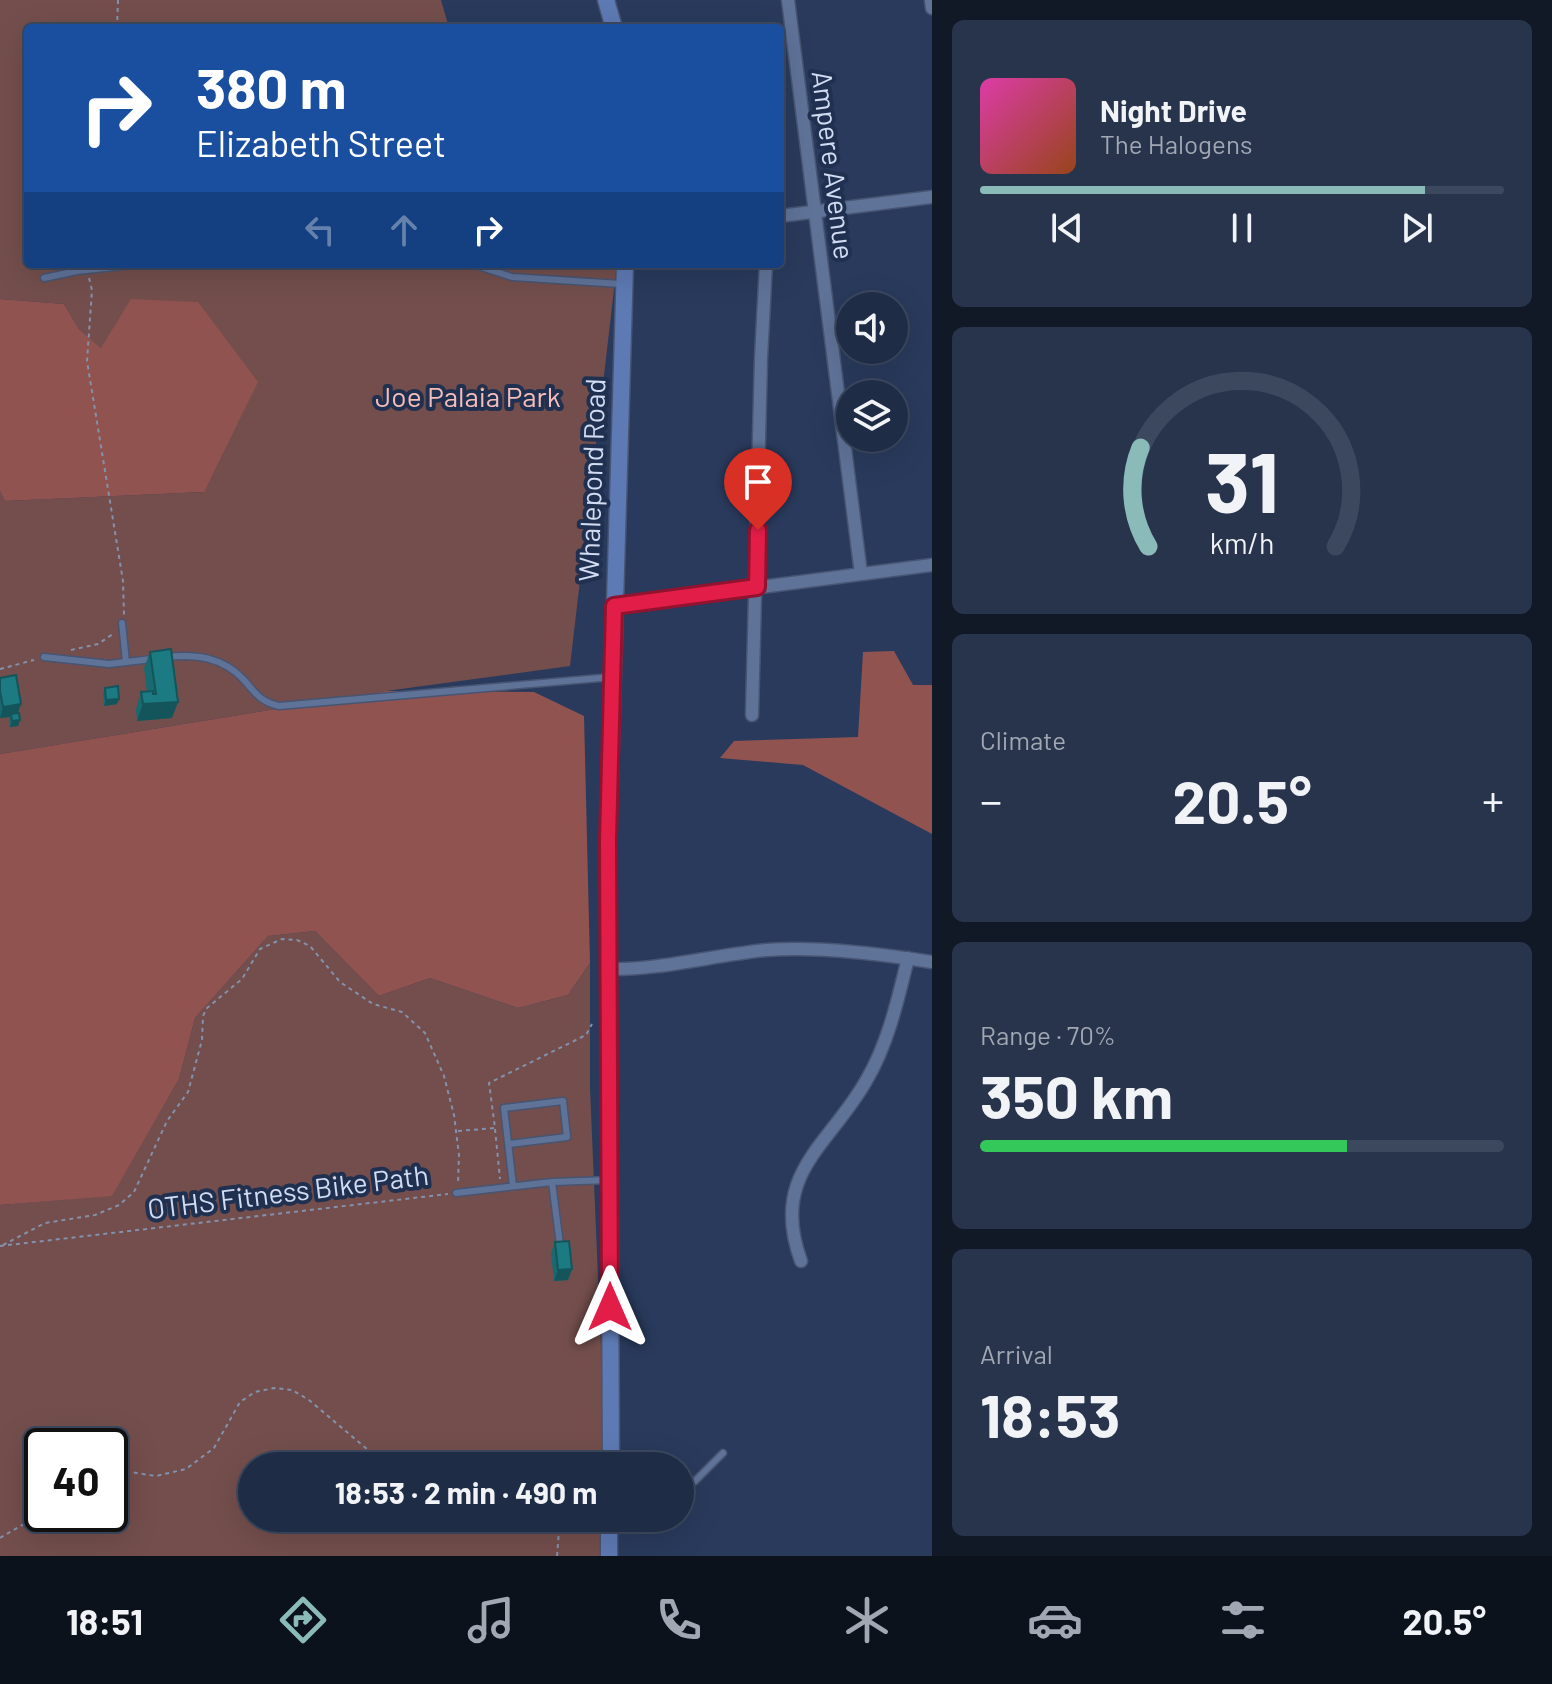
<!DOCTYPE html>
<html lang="en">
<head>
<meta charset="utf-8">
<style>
  body { margin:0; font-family:Barlow,sans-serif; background:#27344c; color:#f1f3f6; height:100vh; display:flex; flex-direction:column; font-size:30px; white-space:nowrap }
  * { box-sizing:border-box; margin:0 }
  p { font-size:26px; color:#a1a7b3 }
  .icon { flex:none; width:44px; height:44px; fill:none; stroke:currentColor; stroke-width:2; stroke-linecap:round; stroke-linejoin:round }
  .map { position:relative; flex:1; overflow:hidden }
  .details { display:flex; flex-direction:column; gap:20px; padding:20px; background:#111826; width:620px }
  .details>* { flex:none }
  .banner { position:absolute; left:24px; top:24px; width:760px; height:244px; border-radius:8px; box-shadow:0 8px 32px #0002,0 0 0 2px #3c485e; background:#1a4fa0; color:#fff; overflow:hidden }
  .buttons { position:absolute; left:836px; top:292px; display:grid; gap:16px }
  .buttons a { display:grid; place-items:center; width:72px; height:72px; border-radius:50%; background:#1f2c45; box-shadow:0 8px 32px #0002,0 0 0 2px #3c485e; font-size:40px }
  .speed { position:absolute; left:24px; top:1428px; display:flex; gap:16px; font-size:40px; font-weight:700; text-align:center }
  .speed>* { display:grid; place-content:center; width:104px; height:104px; border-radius:50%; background:#1f2c45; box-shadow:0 8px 32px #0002,0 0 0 2px #3c485e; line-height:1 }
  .speed .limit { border:4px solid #111; border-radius:12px; background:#fff; color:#111 }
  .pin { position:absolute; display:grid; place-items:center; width:68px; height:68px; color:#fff; margin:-82px -34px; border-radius:50% 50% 50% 0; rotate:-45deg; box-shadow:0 0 8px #0007 }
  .pin .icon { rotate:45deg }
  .me { position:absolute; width:88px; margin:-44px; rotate:0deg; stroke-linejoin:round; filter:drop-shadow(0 0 6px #0008) }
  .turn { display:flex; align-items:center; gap:28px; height:168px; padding:0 40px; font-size:36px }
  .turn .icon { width:104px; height:104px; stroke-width:2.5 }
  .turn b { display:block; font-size:56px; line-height:68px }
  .lanes { display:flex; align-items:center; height:76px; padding:0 40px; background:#0003; justify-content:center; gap:40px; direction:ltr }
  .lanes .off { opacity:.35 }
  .big { font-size:60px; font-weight:700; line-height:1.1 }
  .details .card { flex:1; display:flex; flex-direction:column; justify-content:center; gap:12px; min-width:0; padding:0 28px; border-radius:12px; background:#27344c }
  .details .dial { align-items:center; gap:0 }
  .dial svg { height:208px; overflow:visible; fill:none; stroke:#3c485e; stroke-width:7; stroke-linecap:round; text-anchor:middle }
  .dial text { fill:#f1f3f6; stroke:none }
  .song { display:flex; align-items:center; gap:24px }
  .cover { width:96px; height:96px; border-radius:12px; background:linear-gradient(135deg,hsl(320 70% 55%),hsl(20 70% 35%)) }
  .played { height:8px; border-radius:4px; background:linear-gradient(90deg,#8bbbb9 85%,#3c485e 85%) }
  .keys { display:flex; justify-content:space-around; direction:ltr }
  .heat { display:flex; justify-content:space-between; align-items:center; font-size:44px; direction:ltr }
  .charge { height:12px; border-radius:6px; background:linear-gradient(90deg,#34c759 70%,#3c485e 0) }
  .trip { position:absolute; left:238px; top:1452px; width:456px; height:80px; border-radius:40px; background:#1f2c45; box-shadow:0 8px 32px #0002,0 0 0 2px #3c485e; font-weight:700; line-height:80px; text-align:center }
  .tabs { display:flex; height:128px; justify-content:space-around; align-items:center; background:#0c121c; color:#a1a7b3 }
  .tabs .icon { width:56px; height:56px }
  .tabs .current { color:#8bbbb9 }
  .tabs b { font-size:36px; color:#f1f3f6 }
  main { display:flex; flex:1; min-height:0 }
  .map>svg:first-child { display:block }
  .green { fill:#734e4c; fill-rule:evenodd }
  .forest { fill:#915350 }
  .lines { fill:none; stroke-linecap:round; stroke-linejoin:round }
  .lane-casing { stroke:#475572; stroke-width:9 }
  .street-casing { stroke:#475572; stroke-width:15 }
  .secondary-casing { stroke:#475572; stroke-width:19 }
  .path { stroke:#8391ad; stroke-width:2; stroke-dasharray:4 4; stroke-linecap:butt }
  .lane { stroke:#5f7298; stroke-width:6 }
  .street { stroke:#5f7298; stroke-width:12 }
  .secondary { stroke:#5e7ab4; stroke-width:16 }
  .wall { fill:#186970 }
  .shaded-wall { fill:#14555b }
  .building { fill:#1c7a82; stroke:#14555b; stroke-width:2 }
  .route-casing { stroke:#92132f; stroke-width:20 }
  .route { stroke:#e11d48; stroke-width:14 }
  .labels { text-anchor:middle; stroke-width:8; stroke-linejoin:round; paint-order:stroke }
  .street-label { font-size:28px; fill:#d1dcf2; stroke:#203050 }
  .park-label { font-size:28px; fill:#f7bdb8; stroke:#203050 }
</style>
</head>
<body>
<main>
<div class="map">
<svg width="932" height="1556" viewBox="0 0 932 1556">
  <rect width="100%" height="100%" fill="#293a5c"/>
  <path class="green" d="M0 0H441L449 28H28V264H617L570 666 386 691 0 754V491L5 501 204 492 101 348 79 329 64 304 0 299Z
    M315 931 379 996 430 978 518 1008 568 995 590 963V1088L606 1466H252V1518H608L610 1556H0V1205L112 1195 179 1079 195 1018 268 936ZM42 1446H110V1514H42Z"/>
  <path class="forest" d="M0 299 64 304 79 329 101 348 131 299 198 302 258 382 204 492 5 501 0 491Z
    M894 651 913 685H932V834L803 765 720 758 734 741 858 737 863 652Z
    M386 691 534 692 584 716 590 963 568 995 518 1008 430 978 379 996 315 931 268 936 195 1018 179 1079 112 1196 0 1205V754Z"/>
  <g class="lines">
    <defs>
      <path id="lane" d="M472 264 512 277 621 284
        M44 278 77 271 142 264
        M122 623 126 662
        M44 657 109 664 152 659
        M167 657C196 654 223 657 244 680 255 693 261 702 279 706L612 677
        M509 1144 567 1137 563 1101 504 1108 513 1186
        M552 1182 560 1245
        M456 1193 552 1182 609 1180
        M680 1489 695 1481 723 1453"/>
      <path id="street" d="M788 0 861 574
        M931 0 932 8
        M780 216 932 197
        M614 606 932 565
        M752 715 761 358 766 264
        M609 969C662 970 714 955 767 950 818 946 881 954 932 962
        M801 1261C769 1174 829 1146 866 1081 888 1044 898 999 908 958"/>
      <path id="secondary" d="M606 0 614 28
        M611 1466 608 840 625 264
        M609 1518V1556"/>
    </defs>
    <use href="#lane" class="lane-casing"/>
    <use href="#street" class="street-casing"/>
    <use href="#secondary" class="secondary-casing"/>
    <path class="path" d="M117 28 118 0
      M89 278 92 290 87 361 123 581 124 615
      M71 650 98 644 113 634
      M0 669 34 660
      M495 1129 500 1179
      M458 1131 495 1128 489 1083 586 1035 592 1024
      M3 1245 45 1223 95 1215 119 1205 134 1192 167 1121 188 1092 202 1040 203 1016 207 1008 242 979 260 949 282 939 297 940 310 946 340 982 373 1004 402 1012 425 1033 444 1076 454 1115 459 1155 458 1183
      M0 1246 448 1194
      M110 1469 156 1476 186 1469 214 1448 240 1402 255 1392 274 1388 292 1390 309 1400 387 1466
      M0 1538 24 1524 42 1499
      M557 1556 560 1518"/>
    <use href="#lane" class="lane"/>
    <use href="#street" class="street"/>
    <use href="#secondary" class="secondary"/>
  </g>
  <path class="wall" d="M150 652 172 718 137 721 136 709 141 692H147L144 668Z
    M0 678 21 704 18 713 20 720 18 726 10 727 9 719 10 717 0 718Z
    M105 688 119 699 117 704 104 706 103 694Z
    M555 1242 568 1280 554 1281 551 1253Z"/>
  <path class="shaded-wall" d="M119 699 117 704 104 706 106 700Z
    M178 702 172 718 137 721 143 704Z
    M21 704 17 715 11 714 10 717 0 718 3 707Z
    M20 720 18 726 10 727 12 721Z
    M572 1269 568 1280 554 1281 558 1270Z"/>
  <path class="building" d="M171 649 178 702 143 704 141 692 153 691V694H156L150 652Z
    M16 675 21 704 3 707 0 691V678Z
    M118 686 119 699 106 700 105 688Z
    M19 713 20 720 12 721 11 714Z
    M569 1241 572 1269 558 1270 555 1242Z"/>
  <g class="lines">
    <defs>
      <path id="route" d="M610 1307 608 840 614 606 757 587 758 530"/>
    </defs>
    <use href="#route" class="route-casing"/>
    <use href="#route" class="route"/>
  </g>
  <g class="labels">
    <g class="street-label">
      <text transform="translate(833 165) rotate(83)" y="10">Ampere Avenue</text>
      <text transform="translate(592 480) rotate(-88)" y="10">Whalepond Road</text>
      <text transform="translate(288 1192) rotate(-7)" y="10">OTHS Fitness Bike Path</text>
    </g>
    <g class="park-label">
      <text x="468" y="407">Joe Palaia Park</text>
    </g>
  </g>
</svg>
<div class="buttons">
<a><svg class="icon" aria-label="sound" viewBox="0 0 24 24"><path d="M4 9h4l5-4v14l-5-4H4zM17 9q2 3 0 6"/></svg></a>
<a><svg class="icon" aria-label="layers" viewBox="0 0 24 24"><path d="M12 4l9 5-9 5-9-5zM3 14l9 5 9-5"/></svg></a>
</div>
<div class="speed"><div class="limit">40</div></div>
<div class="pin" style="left:758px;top:530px;background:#d93025"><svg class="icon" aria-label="arrive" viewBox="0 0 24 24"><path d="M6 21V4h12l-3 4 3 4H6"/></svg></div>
<svg class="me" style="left:610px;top:1307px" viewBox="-20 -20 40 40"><path d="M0-17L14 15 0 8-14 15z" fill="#e11d48" stroke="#fff" stroke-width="4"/></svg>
<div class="trip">18:53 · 2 min · 490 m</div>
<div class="banner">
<div class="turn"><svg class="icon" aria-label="right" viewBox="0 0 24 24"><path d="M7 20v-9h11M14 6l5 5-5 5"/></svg><div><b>380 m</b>Elizabeth Street</div></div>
<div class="lanes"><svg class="icon off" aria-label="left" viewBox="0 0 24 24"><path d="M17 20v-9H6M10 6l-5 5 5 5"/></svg><svg class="icon off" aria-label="ahead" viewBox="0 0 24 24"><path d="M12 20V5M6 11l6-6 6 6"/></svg><svg class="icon" aria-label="right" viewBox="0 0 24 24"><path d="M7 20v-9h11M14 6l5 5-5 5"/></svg></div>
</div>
</div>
<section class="details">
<div class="card">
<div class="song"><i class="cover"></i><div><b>Night Drive</b><p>The Halogens</p></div></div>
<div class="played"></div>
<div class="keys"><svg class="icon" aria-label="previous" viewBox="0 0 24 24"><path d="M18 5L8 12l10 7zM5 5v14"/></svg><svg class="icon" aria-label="pause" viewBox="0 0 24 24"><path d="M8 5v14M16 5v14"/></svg><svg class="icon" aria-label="next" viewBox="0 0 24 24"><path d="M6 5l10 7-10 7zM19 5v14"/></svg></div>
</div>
<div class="card dial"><svg viewBox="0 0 100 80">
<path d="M14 69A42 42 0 1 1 86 69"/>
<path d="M14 69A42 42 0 0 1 11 31" stroke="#8bbbb9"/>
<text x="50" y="56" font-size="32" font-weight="700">31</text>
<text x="50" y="72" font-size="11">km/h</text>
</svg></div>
<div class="card"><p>Climate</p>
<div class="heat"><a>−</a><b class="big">20.5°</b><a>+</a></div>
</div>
<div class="card"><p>Range · 70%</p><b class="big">350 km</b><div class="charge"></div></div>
<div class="card"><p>Arrival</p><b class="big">18:53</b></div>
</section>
</main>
<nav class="tabs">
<b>18:51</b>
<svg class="icon current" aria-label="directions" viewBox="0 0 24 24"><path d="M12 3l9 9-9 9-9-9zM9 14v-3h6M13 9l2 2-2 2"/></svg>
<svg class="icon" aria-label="music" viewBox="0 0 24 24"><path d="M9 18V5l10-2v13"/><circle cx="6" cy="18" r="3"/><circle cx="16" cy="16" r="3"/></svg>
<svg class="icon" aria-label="phone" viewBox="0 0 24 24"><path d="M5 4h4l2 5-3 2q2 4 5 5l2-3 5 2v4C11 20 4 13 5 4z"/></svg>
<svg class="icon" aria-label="climate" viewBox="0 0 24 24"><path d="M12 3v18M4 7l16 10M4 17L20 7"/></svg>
<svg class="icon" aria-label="car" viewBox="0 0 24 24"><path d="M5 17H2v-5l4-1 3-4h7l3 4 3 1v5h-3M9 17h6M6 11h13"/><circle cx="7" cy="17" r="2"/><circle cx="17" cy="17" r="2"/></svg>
<svg class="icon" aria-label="filters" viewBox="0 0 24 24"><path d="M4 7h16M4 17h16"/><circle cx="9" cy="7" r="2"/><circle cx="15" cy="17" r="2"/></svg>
<b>20.5°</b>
</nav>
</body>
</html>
